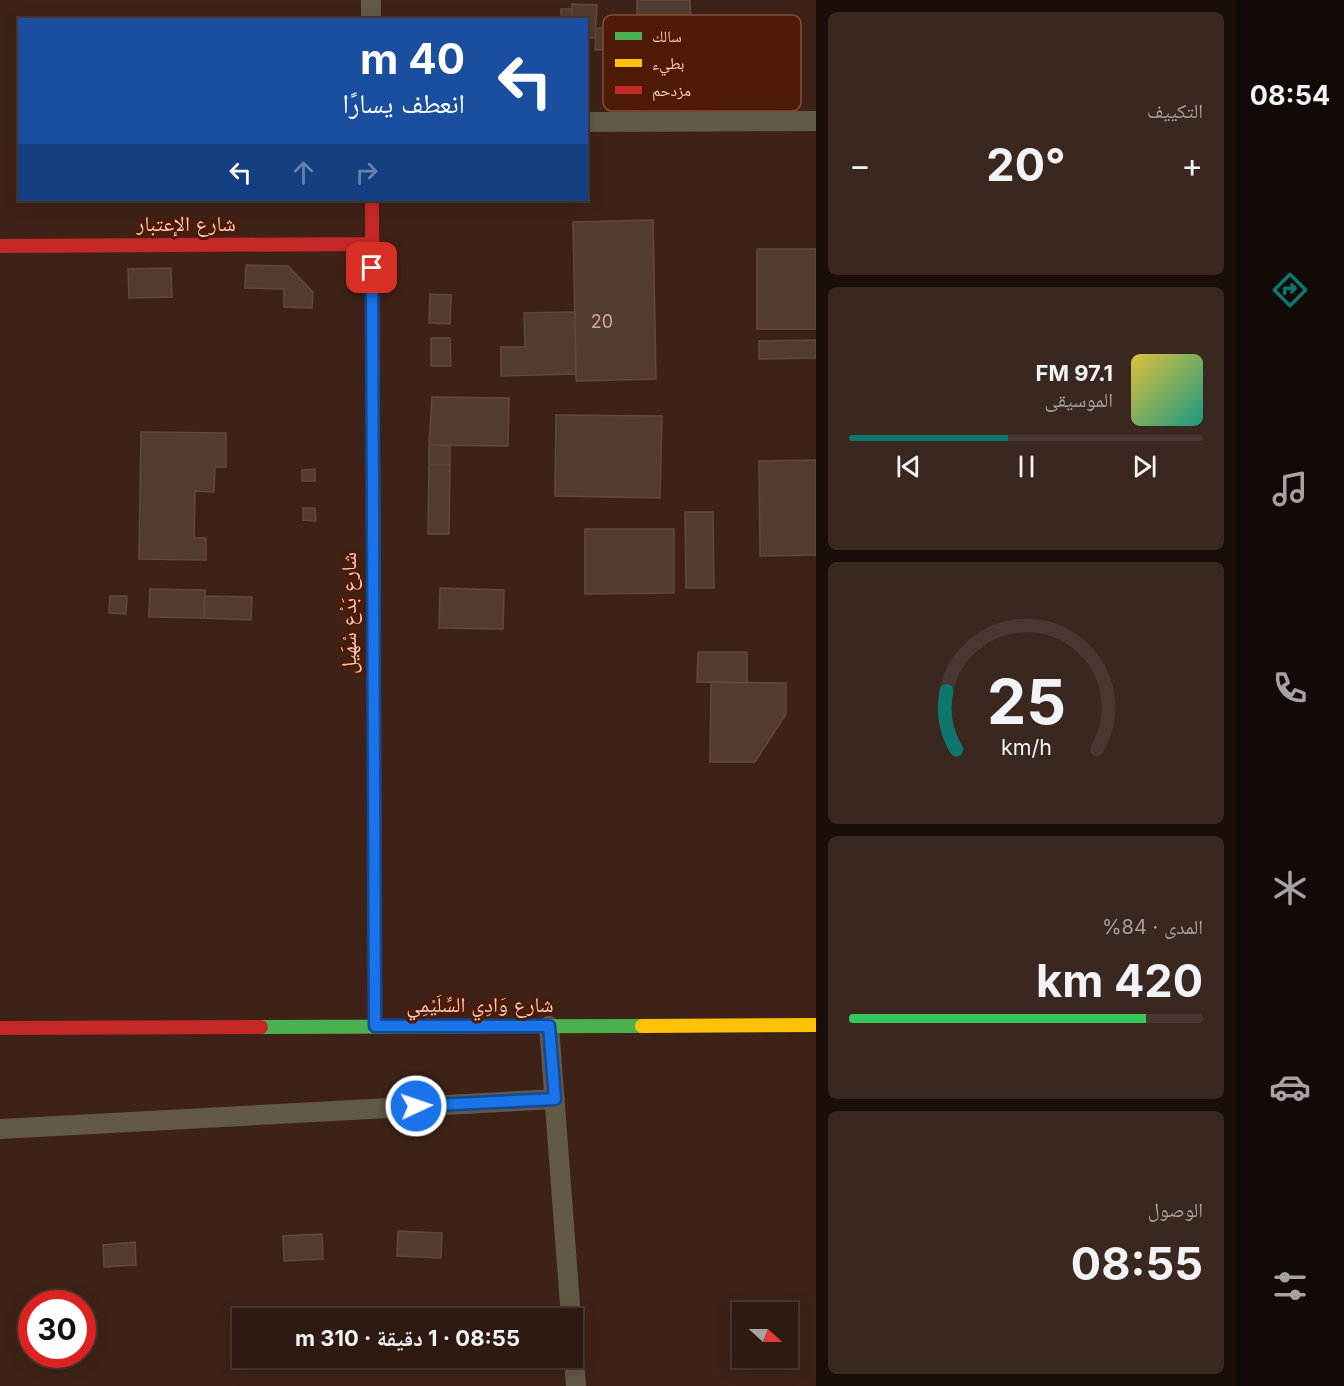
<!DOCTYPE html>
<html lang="ar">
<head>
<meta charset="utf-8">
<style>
  body { margin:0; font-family:Inter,"Noto Naskh Arabic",sans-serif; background:#3a271f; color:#f1f3f6; direction:rtl; height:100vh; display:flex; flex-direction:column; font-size:22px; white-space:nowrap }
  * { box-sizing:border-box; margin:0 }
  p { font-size:20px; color:#a7a19f }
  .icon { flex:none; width:33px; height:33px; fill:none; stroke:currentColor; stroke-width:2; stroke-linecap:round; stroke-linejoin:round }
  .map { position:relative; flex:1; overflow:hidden; direction:ltr }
  .drawer { display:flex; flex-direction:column; gap:12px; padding:12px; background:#190e09; width:420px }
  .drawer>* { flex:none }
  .banner { position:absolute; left:18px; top:18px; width:570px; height:183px; border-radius:0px; box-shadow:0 3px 15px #0003,0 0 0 2px #493831; direction:rtl; background:#1a4fa0; color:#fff; overflow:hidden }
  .needle { width:39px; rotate:111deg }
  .buttons { position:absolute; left:732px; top:1302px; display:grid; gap:12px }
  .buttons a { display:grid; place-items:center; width:66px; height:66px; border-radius:0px; background:#2e1a11; box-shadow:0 3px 15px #0003,0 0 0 2px #493831; font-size:30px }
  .speed { position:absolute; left:18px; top:1290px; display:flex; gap:12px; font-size:30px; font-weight:700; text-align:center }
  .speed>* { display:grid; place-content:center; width:78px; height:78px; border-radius:50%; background:#2e1a11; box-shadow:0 3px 15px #0003,0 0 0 2px #493831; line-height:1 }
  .speed .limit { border:9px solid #d22; background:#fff; color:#111 }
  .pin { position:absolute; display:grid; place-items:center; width:51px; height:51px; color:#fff; margin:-26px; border-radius:12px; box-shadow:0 3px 9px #0006 }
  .me { position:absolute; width:66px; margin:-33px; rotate:87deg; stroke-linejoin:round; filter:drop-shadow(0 0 4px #0008) }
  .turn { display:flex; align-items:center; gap:21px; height:126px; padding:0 24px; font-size:27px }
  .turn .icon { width:78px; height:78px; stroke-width:2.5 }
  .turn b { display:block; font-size:42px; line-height:51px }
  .lanes { display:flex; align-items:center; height:57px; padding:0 24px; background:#0003; justify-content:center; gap:30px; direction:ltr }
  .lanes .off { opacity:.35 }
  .big { font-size:45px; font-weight:700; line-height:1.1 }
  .drawer .card { flex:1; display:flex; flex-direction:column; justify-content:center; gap:9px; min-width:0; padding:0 21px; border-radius:9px; background:#3a271f }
  .drawer .dial { align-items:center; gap:0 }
  .dial svg { height:156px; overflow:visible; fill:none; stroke:#493831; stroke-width:7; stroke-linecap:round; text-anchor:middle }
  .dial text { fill:#f1f3f6; stroke:none }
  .song { display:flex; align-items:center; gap:18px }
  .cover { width:72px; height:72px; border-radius:9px; background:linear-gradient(135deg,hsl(50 70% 55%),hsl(170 70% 35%)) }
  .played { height:6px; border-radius:3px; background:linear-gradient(90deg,#0f766e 45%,#493831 45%) }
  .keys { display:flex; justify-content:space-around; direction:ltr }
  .heat { display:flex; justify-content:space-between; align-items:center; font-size:33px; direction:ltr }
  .charge { height:9px; border-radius:4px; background:linear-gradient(90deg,#34c759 84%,#493831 0) }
  .trip { position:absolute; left:232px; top:1308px; width:351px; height:60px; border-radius:0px; background:#2e1a11; box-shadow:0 3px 15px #0003,0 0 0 2px #493831; font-weight:700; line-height:60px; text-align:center; direction:rtl }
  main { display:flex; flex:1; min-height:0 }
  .tabs { display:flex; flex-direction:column; width:108px; justify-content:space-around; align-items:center; background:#120a07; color:#a7a19f }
  .tabs .icon { width:42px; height:42px }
  .tabs .active { color:#0f766e }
  .tabs b { font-size:27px; color:#f1f3f6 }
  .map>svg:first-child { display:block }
  .building { fill:#533c2f; stroke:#624938; stroke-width:1.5 }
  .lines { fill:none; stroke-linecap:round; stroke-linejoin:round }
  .street { stroke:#625946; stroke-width:20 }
  .fast { stroke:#4caf50; stroke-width:14 }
  .slow { stroke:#ffc107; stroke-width:14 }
  .jam { stroke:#c62828; stroke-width:14 }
  .route-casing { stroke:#114b97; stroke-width:15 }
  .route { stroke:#1a73e8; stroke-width:10 }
  .labels { text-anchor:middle; stroke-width:6; stroke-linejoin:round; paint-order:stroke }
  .number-label { font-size:18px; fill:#cea89a }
  .street-label { font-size:21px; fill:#f7ccbd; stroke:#4f1a06 }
  .key { fill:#4f1a06; stroke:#814f3d; stroke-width:1.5 }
  .key-label { font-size:16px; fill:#f7ccbd }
</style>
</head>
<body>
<main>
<nav class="tabs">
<b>08:54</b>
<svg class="icon active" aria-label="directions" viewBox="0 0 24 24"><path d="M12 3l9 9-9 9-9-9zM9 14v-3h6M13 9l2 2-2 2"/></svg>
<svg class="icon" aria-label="music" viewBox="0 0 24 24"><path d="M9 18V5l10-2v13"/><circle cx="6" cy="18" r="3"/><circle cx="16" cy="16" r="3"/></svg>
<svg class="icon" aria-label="phone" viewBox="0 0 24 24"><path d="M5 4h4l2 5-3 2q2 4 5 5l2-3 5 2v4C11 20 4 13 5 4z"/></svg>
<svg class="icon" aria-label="climate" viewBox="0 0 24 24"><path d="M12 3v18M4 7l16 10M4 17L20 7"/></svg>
<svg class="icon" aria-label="car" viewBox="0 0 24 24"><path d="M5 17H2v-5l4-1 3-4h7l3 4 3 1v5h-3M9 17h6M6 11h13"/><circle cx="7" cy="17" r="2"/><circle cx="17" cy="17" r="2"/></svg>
<svg class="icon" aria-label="filters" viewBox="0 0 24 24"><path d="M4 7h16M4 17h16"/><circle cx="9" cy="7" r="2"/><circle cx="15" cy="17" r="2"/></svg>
</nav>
<section class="drawer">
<div class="card"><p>التكييف</p>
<div class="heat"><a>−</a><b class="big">20°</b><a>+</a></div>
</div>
<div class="card">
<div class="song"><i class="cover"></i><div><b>97.1 FM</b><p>الموسيقى</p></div></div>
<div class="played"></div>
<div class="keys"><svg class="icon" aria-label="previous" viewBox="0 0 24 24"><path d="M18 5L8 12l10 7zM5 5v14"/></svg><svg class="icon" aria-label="pause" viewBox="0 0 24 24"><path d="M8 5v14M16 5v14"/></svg><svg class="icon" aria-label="next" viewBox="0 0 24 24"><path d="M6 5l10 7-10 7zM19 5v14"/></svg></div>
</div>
<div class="card dial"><svg viewBox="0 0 100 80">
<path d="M14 69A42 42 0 1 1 86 69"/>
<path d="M14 69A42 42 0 0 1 9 39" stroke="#0f766e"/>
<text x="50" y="56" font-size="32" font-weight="700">25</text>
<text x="50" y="72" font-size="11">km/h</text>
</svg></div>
<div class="card"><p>المدى · 84%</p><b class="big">420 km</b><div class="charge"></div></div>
<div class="card"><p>الوصول</p><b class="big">08:55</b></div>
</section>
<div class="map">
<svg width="816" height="1386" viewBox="0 0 816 1386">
  <rect width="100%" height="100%" fill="#3e2217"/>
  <path class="building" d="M637 0H690L691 19 637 20Z
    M572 4 597 5 595 38H586V20H572Z
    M561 9H572V20H561Z
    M596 28H609L608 50H595Z
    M653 220 656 379 576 381 573 222Z
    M757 249H816V329H757Z
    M246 265 288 266 313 292 312 308 284 307V289L245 288Z
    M171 268 172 297 129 298 128 269Z
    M430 294 451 295 450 324 429 323Z
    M575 312 576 374 501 376V347H525L524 313Z
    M431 338H450L451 366H431Z
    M816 340V358L759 359V341Z
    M432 397 509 398 508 446 429 445Z
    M556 415 662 416 660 498 555 496Z
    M141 432 226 433V467H215L214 492 195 491 194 538H206V560L139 559Z
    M429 445 450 446V465H429Z
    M816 460V555L760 556 759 461Z
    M429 465H450L449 534H428Z
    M315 469V481H302V470Z
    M303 508H315L316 521 303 520Z
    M685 512H713L714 588H686Z
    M585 529H674V593L585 594Z
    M440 588 504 590 503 629 439 628Z
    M150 589 205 590 204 618 149 617Z
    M110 596H127L126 614 109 613Z
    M205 596 252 597 251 620 204 618Z
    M698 652H747V683L697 682Z
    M711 682 786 683V714L755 762H710Z
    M398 1231 442 1233 441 1258 397 1256Z
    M322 1234 323 1259 284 1261 283 1236Z
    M135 1242 136 1265 104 1267 103 1245Z"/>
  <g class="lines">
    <path class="street" d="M371 0V20
      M586 122 816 121
      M549 1026 571 1318
      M0 1129 555 1099
      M573 1350 576 1386"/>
    <path class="fast" d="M373 448 374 714
      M261 1027 642 1026"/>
    <path class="slow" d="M642 1026 816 1025"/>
    <path class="jam" d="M372 200 373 448
      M0 246 372 244
      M374 714 375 1026
      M0 1028 261 1027"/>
  </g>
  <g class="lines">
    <defs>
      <path id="route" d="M372 268 375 1026H549L555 1099 416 1106"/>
    </defs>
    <use href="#route" class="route-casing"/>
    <use href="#route" class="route"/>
  </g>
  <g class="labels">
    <g class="number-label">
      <text x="602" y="328">20</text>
    </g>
    <g class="street-label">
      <text x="186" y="231">شارع الإعتبار</text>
      <text transform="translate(349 613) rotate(-90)" y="7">شارع بَدْع سْهَيل</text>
      <text x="480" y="1012">شارع وَادِي السِّلَيْمِي</text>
    </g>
  </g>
  <rect x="603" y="15" width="198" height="96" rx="9" class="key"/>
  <rect x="615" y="32" width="27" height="8" fill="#4caf50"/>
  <rect x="615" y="59" width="27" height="8" fill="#ffc107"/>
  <rect x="615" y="86" width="27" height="8" fill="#c62828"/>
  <g class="key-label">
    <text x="652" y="42">سالك</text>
    <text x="652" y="69">بطيء</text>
    <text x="652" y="96">مزدحم</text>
  </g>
</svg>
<div class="buttons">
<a><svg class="needle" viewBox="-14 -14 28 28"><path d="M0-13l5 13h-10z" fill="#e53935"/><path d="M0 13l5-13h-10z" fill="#a7a19f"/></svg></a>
</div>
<div class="speed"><div class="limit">30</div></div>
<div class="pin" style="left:372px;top:268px;background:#d93025"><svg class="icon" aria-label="arrive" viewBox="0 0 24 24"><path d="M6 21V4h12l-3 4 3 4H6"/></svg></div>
<svg class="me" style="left:416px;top:1106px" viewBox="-20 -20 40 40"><circle r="17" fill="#1a73e8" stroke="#fff" stroke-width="3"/><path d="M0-11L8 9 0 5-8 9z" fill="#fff"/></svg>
<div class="trip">08:55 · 1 دقيقة · 310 m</div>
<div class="banner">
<div class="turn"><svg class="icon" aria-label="left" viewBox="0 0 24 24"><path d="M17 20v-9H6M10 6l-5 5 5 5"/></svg><div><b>40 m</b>انعطف يسارًا</div></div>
<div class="lanes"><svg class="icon" aria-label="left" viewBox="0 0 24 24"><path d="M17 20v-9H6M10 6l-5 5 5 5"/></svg><svg class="icon off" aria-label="ahead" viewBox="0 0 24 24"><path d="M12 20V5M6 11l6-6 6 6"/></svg><svg class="icon off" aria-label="right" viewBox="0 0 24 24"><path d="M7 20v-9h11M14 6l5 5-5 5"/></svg></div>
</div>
</div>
</main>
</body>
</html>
